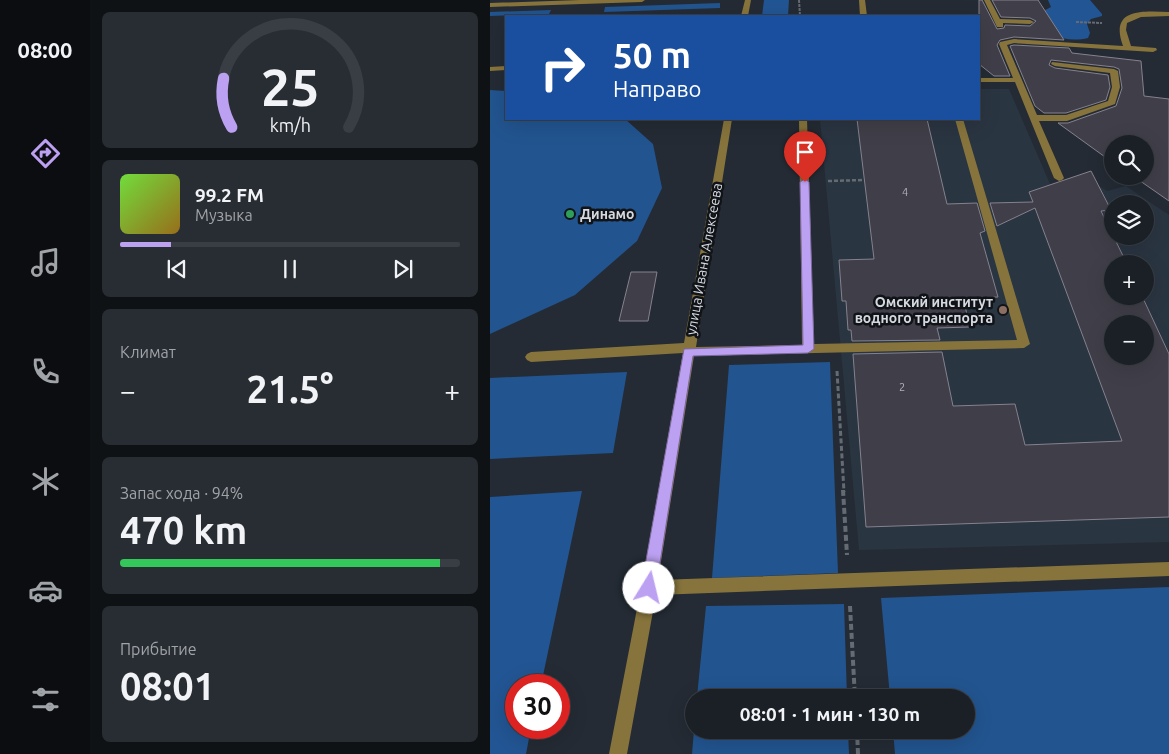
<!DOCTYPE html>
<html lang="ru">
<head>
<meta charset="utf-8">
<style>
  body { margin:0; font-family:Ubuntu,sans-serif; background:#282d33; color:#f1f3f6; height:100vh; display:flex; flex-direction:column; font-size:19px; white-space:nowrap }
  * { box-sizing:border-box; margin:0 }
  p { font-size:16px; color:#a0a3a7 }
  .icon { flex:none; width:28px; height:28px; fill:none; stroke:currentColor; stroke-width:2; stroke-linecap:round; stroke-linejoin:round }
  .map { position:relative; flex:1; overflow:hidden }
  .details { display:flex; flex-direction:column; gap:12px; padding:12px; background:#0f1215; width:400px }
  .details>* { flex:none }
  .guide { position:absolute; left:15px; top:15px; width:475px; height:105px; border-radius:0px; box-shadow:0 5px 20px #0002,0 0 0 1px #393e44; background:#1a4fa0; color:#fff; overflow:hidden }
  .tools { position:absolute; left:614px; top:135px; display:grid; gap:10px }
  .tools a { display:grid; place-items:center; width:50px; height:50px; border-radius:50%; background:#1b2027; box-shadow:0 5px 20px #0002,0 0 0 1px #393e44; font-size:25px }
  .speed { position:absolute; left:15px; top:674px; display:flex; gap:10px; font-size:25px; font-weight:700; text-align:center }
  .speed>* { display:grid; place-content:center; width:65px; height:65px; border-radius:50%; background:#1b2027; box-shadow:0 5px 20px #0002,0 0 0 1px #393e44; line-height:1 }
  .speed .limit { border:8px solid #d22; background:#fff; color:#111 }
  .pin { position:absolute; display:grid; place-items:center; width:42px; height:42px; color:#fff; margin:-51px -21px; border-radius:50% 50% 50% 0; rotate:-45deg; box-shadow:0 0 5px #0007 }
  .pin .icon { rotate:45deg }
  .me { position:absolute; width:55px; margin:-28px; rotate:9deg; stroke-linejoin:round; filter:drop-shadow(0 0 4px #0008) }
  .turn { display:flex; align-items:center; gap:18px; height:105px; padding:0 25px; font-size:22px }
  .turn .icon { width:65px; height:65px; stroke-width:2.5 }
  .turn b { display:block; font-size:35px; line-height:42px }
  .big { font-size:38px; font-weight:700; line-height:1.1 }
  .details .widget { flex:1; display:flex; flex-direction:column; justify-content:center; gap:8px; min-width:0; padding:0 18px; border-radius:8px; background:#282d33 }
  .details .dial { align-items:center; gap:0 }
  .dial svg { height:130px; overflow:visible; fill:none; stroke:#393e44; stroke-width:7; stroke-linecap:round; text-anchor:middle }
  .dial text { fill:#f1f3f6; stroke:none }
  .song { display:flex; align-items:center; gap:15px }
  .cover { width:60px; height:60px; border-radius:8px; background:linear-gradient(135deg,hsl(100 70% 55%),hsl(40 70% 35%)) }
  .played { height:5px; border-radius:2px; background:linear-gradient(90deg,#bca0f2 15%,#393e44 15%) }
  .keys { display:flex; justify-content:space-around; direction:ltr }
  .heat { display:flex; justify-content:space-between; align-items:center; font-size:28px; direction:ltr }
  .charge { height:8px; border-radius:4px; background:linear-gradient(90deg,#34c759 94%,#393e44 0) }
  .trip { position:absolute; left:195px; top:689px; width:290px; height:50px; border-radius:25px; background:#1b2027; box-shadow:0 5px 20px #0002,0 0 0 1px #393e44; font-weight:700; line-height:50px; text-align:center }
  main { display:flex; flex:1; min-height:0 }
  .tab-bar { display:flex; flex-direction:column; width:90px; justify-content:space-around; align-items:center; background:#0b0d10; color:#a0a3a7 }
  .tab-bar .icon { width:35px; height:35px }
  .tab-bar .on { color:#bca0f2 }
  .tab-bar b { font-size:22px; color:#f1f3f6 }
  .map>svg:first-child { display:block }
  .built { fill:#2a3542; fill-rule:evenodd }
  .green { fill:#22548f }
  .forest { fill:#225593 }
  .building { fill:#403e48; stroke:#85828e; fill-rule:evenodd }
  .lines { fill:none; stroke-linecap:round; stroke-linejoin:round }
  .path-far3 { stroke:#656b73; stroke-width:2; stroke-dasharray:3 1; stroke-linecap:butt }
  .path-far2 { stroke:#656b73; stroke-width:2.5; stroke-dasharray:4 2; stroke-linecap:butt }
  .path-far1 { stroke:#656b73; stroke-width:3; stroke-dasharray:5 2.5; stroke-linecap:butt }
  .path { stroke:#656b73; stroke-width:4; stroke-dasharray:6 3; stroke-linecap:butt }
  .minor { fill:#87743c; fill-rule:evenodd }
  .route { fill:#bca0f2; stroke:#7a689d }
  .leisure-dot { fill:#2e9e5b; stroke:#101317; stroke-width:2 }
  .education-dot { fill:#8d6e63; stroke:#101317; stroke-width:2 }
  .labels { text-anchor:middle; stroke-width:5; stroke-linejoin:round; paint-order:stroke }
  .number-label { font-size:11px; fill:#b0b3ba }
  .poi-label { font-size:14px; font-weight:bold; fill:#d6dae0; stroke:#101317; text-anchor:start }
  .street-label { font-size:14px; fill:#d6dae0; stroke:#101317 }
</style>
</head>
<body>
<main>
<nav class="tab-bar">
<b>08:00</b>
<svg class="icon on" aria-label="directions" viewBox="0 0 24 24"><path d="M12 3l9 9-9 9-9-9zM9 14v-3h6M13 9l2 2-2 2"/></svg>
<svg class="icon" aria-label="music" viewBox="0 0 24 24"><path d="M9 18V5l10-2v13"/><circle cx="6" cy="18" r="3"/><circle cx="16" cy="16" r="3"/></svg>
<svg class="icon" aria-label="phone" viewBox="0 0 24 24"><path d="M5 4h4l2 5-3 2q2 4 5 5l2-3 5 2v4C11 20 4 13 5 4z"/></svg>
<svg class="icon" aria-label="climate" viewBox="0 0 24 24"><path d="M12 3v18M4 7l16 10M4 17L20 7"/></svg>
<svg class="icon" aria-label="car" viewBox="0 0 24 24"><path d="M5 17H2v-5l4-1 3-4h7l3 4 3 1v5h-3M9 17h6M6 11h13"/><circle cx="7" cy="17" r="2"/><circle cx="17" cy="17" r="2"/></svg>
<svg class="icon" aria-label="filters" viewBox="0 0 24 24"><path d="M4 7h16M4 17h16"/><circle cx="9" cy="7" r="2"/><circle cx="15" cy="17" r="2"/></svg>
</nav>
<section class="details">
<div class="widget dial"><svg viewBox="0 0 100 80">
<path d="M14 69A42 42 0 1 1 86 69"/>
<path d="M14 69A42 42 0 0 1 9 39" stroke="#bca0f2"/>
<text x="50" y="56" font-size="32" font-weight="700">25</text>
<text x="50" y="72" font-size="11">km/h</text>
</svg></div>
<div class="widget">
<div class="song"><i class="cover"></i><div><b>99.2 FM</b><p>Музыка</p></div></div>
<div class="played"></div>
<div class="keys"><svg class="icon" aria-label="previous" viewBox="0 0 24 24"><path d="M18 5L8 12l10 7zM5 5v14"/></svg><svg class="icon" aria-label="pause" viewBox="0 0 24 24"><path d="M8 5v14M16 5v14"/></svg><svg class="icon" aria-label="next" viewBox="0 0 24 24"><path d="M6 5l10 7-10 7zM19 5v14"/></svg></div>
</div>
<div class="widget"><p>Климат</p>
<div class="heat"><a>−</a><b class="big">21.5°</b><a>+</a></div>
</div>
<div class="widget"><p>Запас хода · 94%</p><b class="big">470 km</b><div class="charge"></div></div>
<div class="widget"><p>Прибытие</p><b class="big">08:01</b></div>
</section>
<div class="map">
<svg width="679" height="754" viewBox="0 0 679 754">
  <rect width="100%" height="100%" fill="#242b34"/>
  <path class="built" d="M489 89H519L560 184H606L617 191 636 186 679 215V542L369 550 330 119H489ZM622 204H655V236H622ZM622 264H655V296H622ZM622 324H655V356H622Z"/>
  <path class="green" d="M230 3V8L114 12 115 7Z
    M61 10 59 14 0 16V12Z
    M0 90 16 91V119H135L163 144 172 188 147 241 85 295 0 334Z
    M340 362 348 573 222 578 239 365Z
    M137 372 123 453 0 459V378Z
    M679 587V754H405L403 730H476V698L400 697 391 598Z
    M354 604 357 697H207L216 606Z
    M204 730H358L359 754H202Z"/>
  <path class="forest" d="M274 0H299L298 16H272Z
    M558 0H600L612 14V16L601 19 597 24 600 33 598 38C577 43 557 36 544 18V16L561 7Z
    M92 491 51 685H26V728H41L36 754H0V497Z"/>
  <path class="building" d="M489 0H492L507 29 514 28 515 25 540 26 546 21 540 18 511 17 502 0H548L574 40 524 37 510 40 507 45 520 76H504L489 64Z
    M524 45 579 48 582 53 651 61 654 96 679 99V201L643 176H655V144H622V162L568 123H578L626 106 632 88 629 69 624 67 561 60 559 65 565 68 618 75 620 87 616 100 576 113H554L545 106 520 46Z
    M367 119H437L457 204 487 203 495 231 490 233 508 297 473 298 480 327 447 328 450 340 362 341 361 330H358L356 301H352L349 260 384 259Z
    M601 171 621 210 611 211 637 264H622V296H652L679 354V517L376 527 363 354 452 352 463 406 525 404 535 445 632 441 545 208 507 226 500 203 543 202 539 192ZM622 324H655V356H622Z
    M141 272H167L158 321H129Z"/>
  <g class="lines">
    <path class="path-far3" d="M309 0 310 16
      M586 22 612 23"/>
    <path class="path-far2" d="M338 181 374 180"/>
    <path class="path-far1" d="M347 371 354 492"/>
    <path class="path" d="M353 490 357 555
      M360 606 365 698
      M367 730 368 754"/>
    <path class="minor" d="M90 0H155L152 2 0 7V3Z
      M255 0H261L258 16H251Z
      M369 0H375L377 16H370Z
      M494 0H500L510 19 540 20 544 22 540 24 513 23V27H507Z
      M679 12V16L651 17 637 23 636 30 641 46 666 48 667 50 663 52 524 43 517 45 547 115H576L618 101 622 87 620 73 565 66 561 64 562 62 624 69 628 71 630 87 625 104 577 121H549L574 178 572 180 569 181 564 178 525 82H489V78H523L509 44 510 42 524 39 633 46C619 8 652 11 679 12Z
      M16 66V70L0 71V67Z
      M234 119H242L206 347 312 345 309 119H317L324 344 527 340 465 119H473L540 344 534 348 204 356 168 580 679 562V576L166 595 137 754H119L151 588 193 353 41 362 37 360 35 357 37 354 41 352 194 343Z"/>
  </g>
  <path class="route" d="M315 179 319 182 324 349 318 353 203 356 166 588 164 593 159 595 154 593 151 588 194 349 313 345 310 182Z"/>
  <circle class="leisure-dot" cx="80" cy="214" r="5"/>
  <circle class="education-dot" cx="513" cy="310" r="5"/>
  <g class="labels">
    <g class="number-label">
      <text x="415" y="196">4</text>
      <text x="412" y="391">2</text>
    </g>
    <g class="poi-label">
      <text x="90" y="219">Динамо</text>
      <text x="503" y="307" text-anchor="end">Омский институт<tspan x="503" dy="16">водного транспорта</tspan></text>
    </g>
    <g class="street-label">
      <text transform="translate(214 259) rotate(-80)" y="5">улица Ивана Алексеева</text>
    </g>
  </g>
</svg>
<div class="tools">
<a><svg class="icon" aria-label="search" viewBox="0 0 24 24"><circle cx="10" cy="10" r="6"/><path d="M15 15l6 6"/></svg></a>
<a><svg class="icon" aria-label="layers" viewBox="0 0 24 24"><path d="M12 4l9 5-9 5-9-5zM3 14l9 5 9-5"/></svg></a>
<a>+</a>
<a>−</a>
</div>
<div class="speed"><div class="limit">30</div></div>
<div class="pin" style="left:315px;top:182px;background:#d93025"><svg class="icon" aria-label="arrive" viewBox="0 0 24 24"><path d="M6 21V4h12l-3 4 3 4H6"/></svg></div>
<svg class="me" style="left:159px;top:588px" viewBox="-20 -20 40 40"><circle r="19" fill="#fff"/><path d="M0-13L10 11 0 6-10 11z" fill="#bca0f2"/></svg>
<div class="trip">08:01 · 1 мин · 130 m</div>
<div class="guide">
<div class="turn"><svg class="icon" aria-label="right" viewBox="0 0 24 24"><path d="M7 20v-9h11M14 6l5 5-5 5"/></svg><div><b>50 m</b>Направо</div></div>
</div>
</div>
</main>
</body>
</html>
